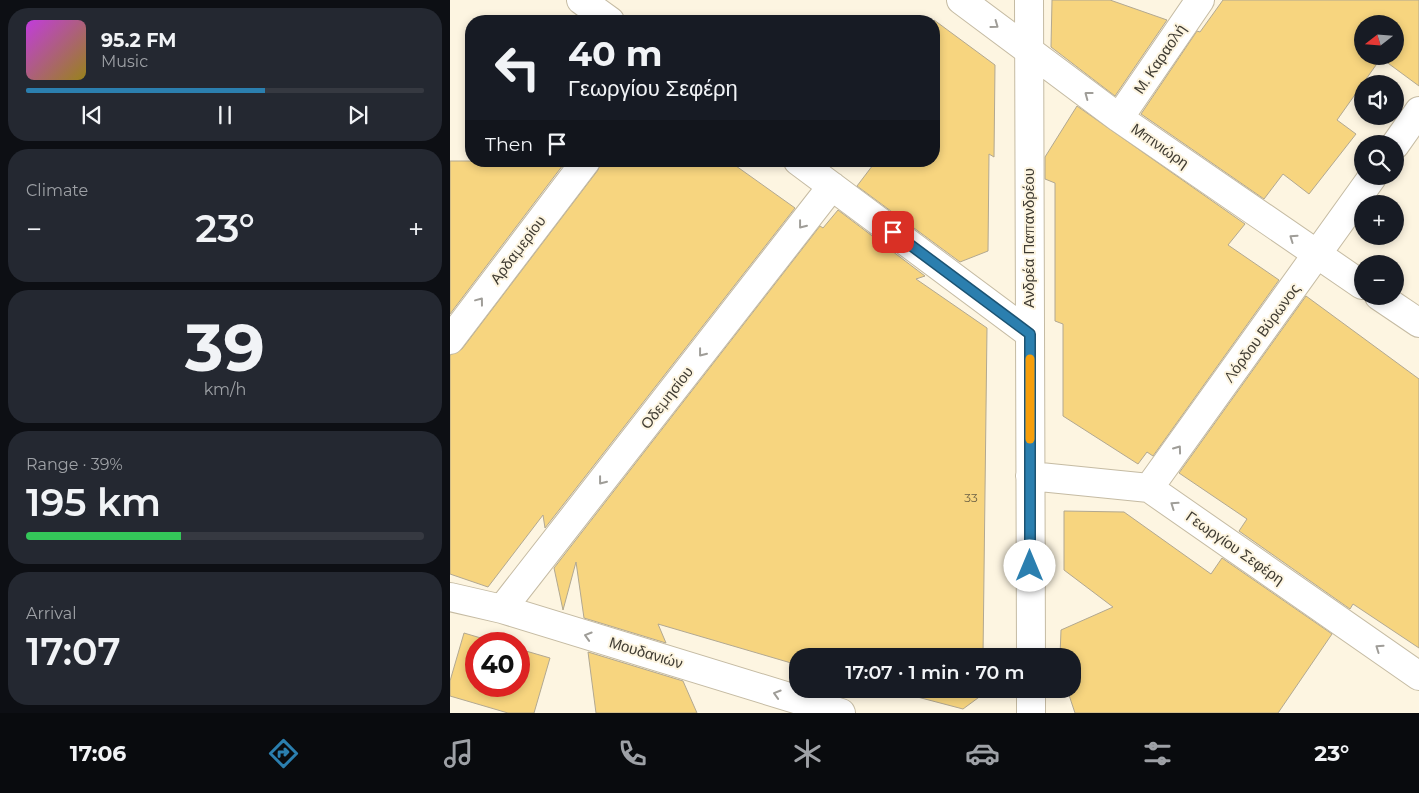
<!DOCTYPE html>
<html lang="en">
<head>
<meta charset="utf-8">
<style>
  body { margin:0; font-family:Montserrat,sans-serif; background:#242831; color:#f1f3f6; height:100vh; display:flex; flex-direction:column; font-size:19px; white-space:nowrap }
  * { box-sizing:border-box; margin:0 }
  p { font-size:16px; color:#9ea1a6 }
  .icon { flex:none; width:28px; height:28px; fill:none; stroke:currentColor; stroke-width:2; stroke-linecap:round; stroke-linejoin:round }
  .map { position:relative; flex:1; overflow:hidden }
  .drawer { display:flex; flex-direction:column; gap:8px; padding:8px; background:#0d0f14; width:450px }
  .drawer>* { flex:none }
  .guide { position:absolute; left:15px; top:15px; width:475px; height:152px; border-radius:20px; box-shadow:0 2px 8px #0003; background:#171b24; color:#f1f3f6; overflow:hidden }
  .needle { width:32px; rotate:253deg }
  .buttons { position:absolute; left:904px; top:15px; display:grid; gap:10px }
  .buttons a { display:grid; place-items:center; width:50px; height:50px; border-radius:50%; background:#171b24; box-shadow:0 2px 8px #0003; font-size:25px }
  .speed { position:absolute; left:15px; top:632px; display:flex; gap:10px; font-size:25px; font-weight:700; text-align:center }
  .speed>* { display:grid; place-content:center; width:65px; height:65px; border-radius:50%; background:#171b24; box-shadow:0 2px 8px #0003; line-height:1 }
  .speed .limit { border:8px solid #d22; background:#fff; color:#111 }
  .pin { position:absolute; display:grid; place-items:center; width:42px; height:42px; color:#fff; margin:-21px; border-radius:10px; box-shadow:0 2px 8px #0006 }
  .me { position:absolute; width:55px; margin:-28px; rotate:0deg; stroke-linejoin:round; filter:drop-shadow(0 0 4px #0008) }
  .turn { display:flex; align-items:center; gap:18px; height:105px; padding:0 20px; font-size:22px }
  .turn .icon { width:65px; height:65px; stroke-width:2.5 }
  .turn b { display:block; font-size:35px; line-height:42px }
  .then { display:flex; align-items:center; height:48px; padding:0 20px; background:#0003; gap:10px; font-size:19px }
  .big { font-size:38px; font-weight:600; line-height:1.1 }
  .drawer .tile { flex:1; display:flex; flex-direction:column; justify-content:center; gap:8px; min-width:0; padding:0 18px; border-radius:20px; background:#242831 }
  .drawer .dial { align-items:center; gap:0 }
  .dial b { font-size:65px; line-height:1 }
  .song { display:flex; align-items:center; gap:15px }
  .cover { width:60px; height:60px; border-radius:8px; background:linear-gradient(135deg,hsl(290 70% 55%),hsl(50 70% 35%)) }
  .played { height:5px; border-radius:2px; background:linear-gradient(90deg,#2b7faf 60%,#363941 60%) }
  .keys { display:flex; justify-content:space-around; direction:ltr }
  .heat { display:flex; justify-content:space-between; align-items:center; font-size:28px; direction:ltr }
  .charge { height:8px; border-radius:4px; background:linear-gradient(90deg,#34c759 39%,#363941 0) }
  .trip { position:absolute; left:339px; top:648px; width:292px; height:50px; border-radius:20px; background:#171b24; box-shadow:0 2px 8px #0003; font-weight:600; line-height:50px; text-align:center }
  .tabs { display:flex; height:80px; justify-content:space-around; align-items:center; background:#090b0e; color:#9ea1a6 }
  .tabs .icon { width:35px; height:35px }
  .tabs .selected { color:#2b7faf }
  .tabs b { font-size:22px; color:#f1f3f6 }
  main { display:flex; flex:1; min-height:0 }
  .map>svg:first-child { display:block }
  .building { fill:#f7d57f; stroke:#b2a891; fill-rule:evenodd }
  .lines { fill:none; stroke-linecap:round; stroke-linejoin:round }
  .minor-casing { stroke:#c5bba3; stroke-width:30 }
  .minor { stroke:#fff; stroke-width:28 }
  .oneway { stroke:#9f9d98 }
  .route-casing { stroke:#1c5372; stroke-width:12 }
  .route { stroke:#2b7faf; stroke-width:9 }
  .slow { stroke:#f59e0b; stroke-width:9 }
  .labels { text-anchor:middle; stroke-width:4; stroke-linejoin:round; paint-order:stroke }
  .number-label { font-size:12px; fill:#6d6245 }
  .street-label { font-size:15px; fill:#3f3b32; stroke:#fdf5e1 }
</style>
</head>
<body>
<main>
<section class="drawer">
<div class="tile">
<div class="song"><i class="cover"></i><div><b>95.2 FM</b><p>Music</p></div></div>
<div class="played"></div>
<div class="keys"><svg class="icon" aria-label="previous" viewBox="0 0 24 24"><path d="M18 5L8 12l10 7zM5 5v14"/></svg><svg class="icon" aria-label="pause" viewBox="0 0 24 24"><path d="M8 5v14M16 5v14"/></svg><svg class="icon" aria-label="next" viewBox="0 0 24 24"><path d="M6 5l10 7-10 7zM19 5v14"/></svg></div>
</div>
<div class="tile"><p>Climate</p>
<div class="heat"><a>−</a><b class="big">23°</b><a>+</a></div>
</div>
<div class="tile dial"><b>39</b><p>km/h</p></div>
<div class="tile"><p>Range · 39%</p><b class="big">195 km</b><div class="charge"></div></div>
<div class="tile"><p>Arrival</p><b class="big">17:07</b></div>
</section>
<div class="map">
<svg width="969" height="713" viewBox="0 0 969 713">
  <rect width="100%" height="100%" fill="#fdf5e1"/>
  <path class="building" d="M602 0H660L717 20 665 96 601 47Z
    M773 0H969V86L931 58 887 120 906 134 859 194 833 174 814 199 691 114 747 31 750 32ZM912 24H945V56H912Z
    M484 20 545 65 544 157 539 154 538 251 510 262 407 186 426 161H484Z
    M627 106 795 224 778 245 829 280 703 456 697 452 688 464 613 416V324L605 321V183L595 179V157Z
    M0 161H116L0 314Z
    M151 161H279L345 208 95 528 93 515 38 587 0 574V355L12 349 148 170Z
    M388 210 475 276 466 279 537 328 533 656H348V665L208 624 216 643 134 618 126 562 113 610 104 568 370 226 373 228Z
    M856 296 969 379V648L903 604 900 609 789 531 797 519 729 473Z
    M614 511 674 512 761 574 772 558 882 634 828 713H625L617 689H622V656H610L611 630 663 607 614 570Z
    M14 633 51 644H26V686H69V649L100 658 84 713H58L0 696V681Z
    M138 652 233 681 247 713H146Z
    M437 689H532V695L513 709Z"/>
  <g class="lines">
    <defs>
      <path id="minor" d="M131 0 160 21
        M511 0 669 118 912 285
        M579 0 581 656
        M669 118 750 0
        M945 145 969 111
        M348 161 580 334
        M929 296 969 323
        M0 340 136 161
        M580 476 699 488 969 676
        M699 488 923 176
        M0 597 52 609 391 713
        M52 609 382 186
        M581 689V713"/>
    </defs>
    <use href="#minor" class="minor-casing"/>
    <use href="#minor" class="minor"/>
  </g>
  <defs><path id="oneway-chevron" d="M-2-3.5L2.5 0L-2 3.5" fill="none" stroke-width="1.6" stroke-linecap="round" stroke-linejoin="round" transform="scale(1.25)"/></defs>
  <g class="oneway">
    <use href="#oneway-chevron" transform="translate(545 25) rotate(36)"/>
    <use href="#oneway-chevron" transform="translate(638 95) rotate(-143)"/>
    <use href="#oneway-chevron" transform="translate(352 225) rotate(128)"/>
    <use href="#oneway-chevron" transform="translate(843 238) rotate(-145)"/>
    <use href="#oneway-chevron" transform="translate(30 301) rotate(-53)"/>
    <use href="#oneway-chevron" transform="translate(252 353) rotate(128)"/>
    <use href="#oneway-chevron" transform="translate(728 449) rotate(-54)"/>
    <use href="#oneway-chevron" transform="translate(152 481) rotate(128)"/>
    <use href="#oneway-chevron" transform="translate(724 505) rotate(-145)"/>
    <use href="#oneway-chevron" transform="translate(138 636) rotate(-163)"/>
    <use href="#oneway-chevron" transform="translate(929 648) rotate(-145)"/>
    <use href="#oneway-chevron" transform="translate(327 694) rotate(-163)"/>
  </g>
  <g class="lines">
    <defs>
      <path id="route" d="M443 232 580 334V566"/>
    </defs>
    <use href="#route" class="route-casing"/>
    <use href="#route" class="route"/>
    <path class="slow" d="M580 359V439"/>
  </g>
  <g class="labels">
    <g class="number-label">
      <text x="521" y="502">33</text>
    </g>
    <g class="street-label">
      <text transform="translate(710 59) rotate(-56)" y="5">Μ. Καραολή</text>
      <text transform="translate(710 146) rotate(35)" y="5">Μπινιώρη</text>
      <text transform="translate(579 238) rotate(-90)" y="5">Ανδρέα Παπανδρέου</text>
      <text transform="translate(68 250) rotate(-53)" y="5">Αρδαμερίου</text>
      <text transform="translate(812 333) rotate(-54)" y="5">Λόρδου Βύρωνος</text>
      <text transform="translate(217 398) rotate(-52)" y="5">Οδεμησίου</text>
      <text transform="translate(785 548) rotate(35)" y="5">Γεωργίου Σεφέρη</text>
      <text transform="translate(196 653) rotate(17)" y="5">Μουδανιών</text>
    </g>
  </g>
</svg>
<div class="buttons">
<a><svg class="needle" viewBox="-14 -14 28 28"><path d="M0-13l5 13h-10z" fill="#e53935"/><path d="M0 13l5-13h-10z" fill="#9ea1a6"/></svg></a>
<a><svg class="icon" aria-label="sound" viewBox="0 0 24 24"><path d="M4 9h4l5-4v14l-5-4H4zM17 9q2 3 0 6"/></svg></a>
<a><svg class="icon" aria-label="search" viewBox="0 0 24 24"><circle cx="10" cy="10" r="6"/><path d="M15 15l6 6"/></svg></a>
<a>+</a>
<a>−</a>
</div>
<div class="speed"><div class="limit">40</div></div>
<div class="pin" style="left:443px;top:232px;background:#d93025"><svg class="icon" aria-label="arrive" viewBox="0 0 24 24"><path d="M6 21V4h12l-3 4 3 4H6"/></svg></div>
<svg class="me" style="left:580px;top:566px" viewBox="-20 -20 40 40"><circle r="19" fill="#fff"/><path d="M0-13L10 11 0 6-10 11z" fill="#2b7faf"/></svg>
<div class="trip">17:07 · 1 min · 70 m</div>
<div class="guide">
<div class="turn"><svg class="icon" aria-label="left" viewBox="0 0 24 24"><path d="M17 20v-9H6M10 6l-5 5 5 5"/></svg><div><b>40 m</b>Γεωργίου Σεφέρη</div></div>
<div class="then">Then<svg class="icon" aria-label="arrive" viewBox="0 0 24 24"><path d="M6 21V4h12l-3 4 3 4H6"/></svg></div>
</div>
</div>
</main>
<nav class="tabs">
<b>17:06</b>
<svg class="icon selected" aria-label="directions" viewBox="0 0 24 24"><path d="M12 3l9 9-9 9-9-9zM9 14v-3h6M13 9l2 2-2 2"/></svg>
<svg class="icon" aria-label="music" viewBox="0 0 24 24"><path d="M9 18V5l10-2v13"/><circle cx="6" cy="18" r="3"/><circle cx="16" cy="16" r="3"/></svg>
<svg class="icon" aria-label="phone" viewBox="0 0 24 24"><path d="M5 4h4l2 5-3 2q2 4 5 5l2-3 5 2v4C11 20 4 13 5 4z"/></svg>
<svg class="icon" aria-label="climate" viewBox="0 0 24 24"><path d="M12 3v18M4 7l16 10M4 17L20 7"/></svg>
<svg class="icon" aria-label="car" viewBox="0 0 24 24"><path d="M5 17H2v-5l4-1 3-4h7l3 4 3 1v5h-3M9 17h6M6 11h13"/><circle cx="7" cy="17" r="2"/><circle cx="17" cy="17" r="2"/></svg>
<svg class="icon" aria-label="filters" viewBox="0 0 24 24"><path d="M4 7h16M4 17h16"/><circle cx="9" cy="7" r="2"/><circle cx="15" cy="17" r="2"/></svg>
<b>23°</b>
</nav>
</body>
</html>
